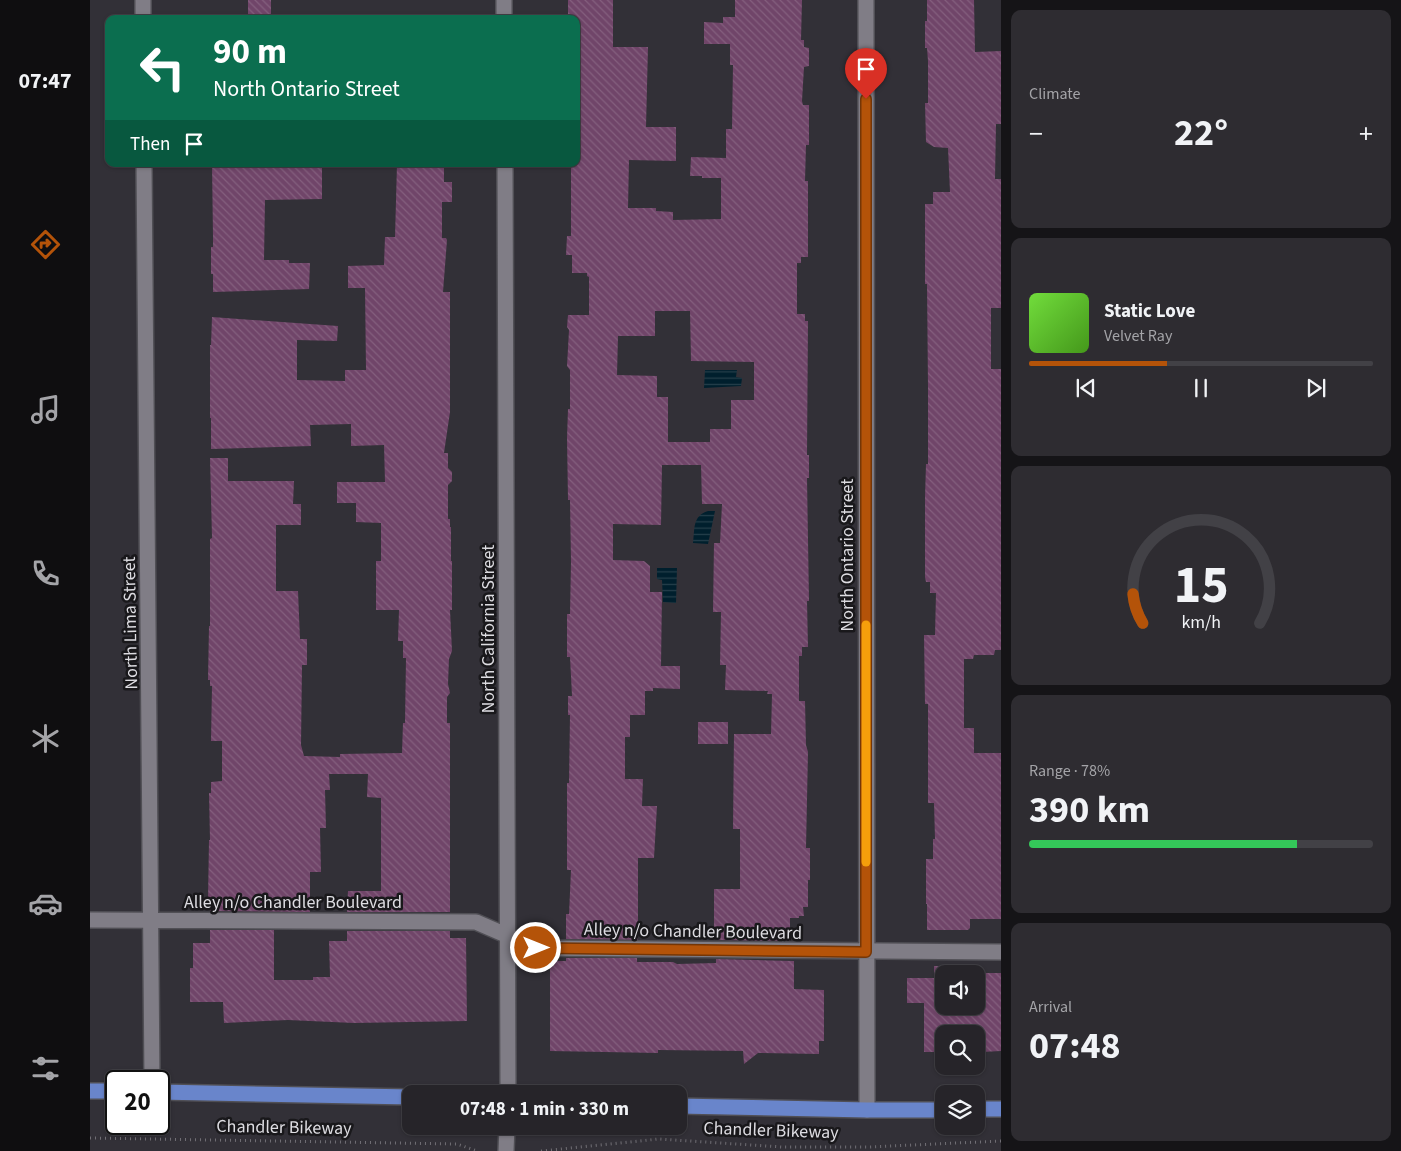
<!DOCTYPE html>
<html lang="en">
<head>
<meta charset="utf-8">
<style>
  body { margin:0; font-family:"Source Sans 3",sans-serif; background:#2e2c31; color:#f1f3f6; height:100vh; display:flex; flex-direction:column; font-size:19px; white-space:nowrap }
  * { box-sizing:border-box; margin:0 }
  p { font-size:16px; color:#a4a4a8 }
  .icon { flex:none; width:28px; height:28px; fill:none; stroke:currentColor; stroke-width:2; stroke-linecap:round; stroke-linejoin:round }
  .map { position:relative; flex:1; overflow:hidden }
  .sheet { display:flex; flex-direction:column; gap:10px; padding:10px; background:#151417; width:400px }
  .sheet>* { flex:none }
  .top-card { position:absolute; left:15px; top:15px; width:475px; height:152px; border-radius:10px; box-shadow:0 1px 4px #0004,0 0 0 1px #424146; background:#0b6e4f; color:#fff; overflow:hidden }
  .tools { position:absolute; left:845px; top:965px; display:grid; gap:10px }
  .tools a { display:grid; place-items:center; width:50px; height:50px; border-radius:10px; background:#262429; box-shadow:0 1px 4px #0004,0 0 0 1px #424146; font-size:25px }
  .speed { position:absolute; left:15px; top:1070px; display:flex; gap:10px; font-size:25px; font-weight:700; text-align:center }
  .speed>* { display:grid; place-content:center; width:65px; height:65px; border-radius:50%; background:#262429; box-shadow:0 1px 4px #0004,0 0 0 1px #424146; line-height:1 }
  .speed .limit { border:2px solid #111; border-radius:8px; background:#fff; color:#111 }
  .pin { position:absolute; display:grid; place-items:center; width:42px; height:42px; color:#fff; margin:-51px -21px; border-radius:50% 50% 50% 0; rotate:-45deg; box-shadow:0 0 5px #0007 }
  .pin .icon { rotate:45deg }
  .me { position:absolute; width:55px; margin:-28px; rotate:90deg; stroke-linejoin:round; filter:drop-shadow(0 0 4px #0008) }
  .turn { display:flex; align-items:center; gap:18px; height:105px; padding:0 25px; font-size:22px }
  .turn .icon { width:65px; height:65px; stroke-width:2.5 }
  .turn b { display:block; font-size:35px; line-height:42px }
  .then { display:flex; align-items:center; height:48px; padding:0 25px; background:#0003; gap:10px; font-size:19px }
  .big { font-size:38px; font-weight:700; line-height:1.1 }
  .sheet .card { flex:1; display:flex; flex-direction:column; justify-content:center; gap:8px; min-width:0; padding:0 18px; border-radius:10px; background:#2e2c31 }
  .sheet .dial { align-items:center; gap:0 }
  .dial svg { height:130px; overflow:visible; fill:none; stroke:#424146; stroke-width:7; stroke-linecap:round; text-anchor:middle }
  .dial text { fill:#f1f3f6; stroke:none }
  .song { display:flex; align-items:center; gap:15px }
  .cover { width:60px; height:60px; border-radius:8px; background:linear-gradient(135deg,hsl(100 70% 55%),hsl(100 70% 35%)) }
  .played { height:5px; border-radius:2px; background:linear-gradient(90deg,#b45309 40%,#424146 40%) }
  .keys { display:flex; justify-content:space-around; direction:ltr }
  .heat { display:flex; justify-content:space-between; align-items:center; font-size:28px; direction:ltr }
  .charge { height:8px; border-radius:4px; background:linear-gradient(90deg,#34c759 78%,#424146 0) }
  .trip { position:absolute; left:312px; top:1085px; width:285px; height:50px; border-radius:10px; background:#262429; box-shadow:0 1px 4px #0004,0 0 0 1px #424146; font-weight:700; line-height:50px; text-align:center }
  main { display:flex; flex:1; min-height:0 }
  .menu { display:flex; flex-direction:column; width:90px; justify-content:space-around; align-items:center; background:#0f0e10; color:#a4a4a8 }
  .menu .icon { width:35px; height:35px }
  .menu .active { color:#b45309 }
  .menu b { font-size:22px; color:#f1f3f6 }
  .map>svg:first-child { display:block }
  .water { fill:url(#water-rules) }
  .building { fill:url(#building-back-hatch); fill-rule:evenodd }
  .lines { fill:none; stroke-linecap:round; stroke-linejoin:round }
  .minor-casing { stroke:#504f55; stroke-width:18 }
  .major-casing { stroke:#504f55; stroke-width:18 }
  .path { stroke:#716f75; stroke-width:3; stroke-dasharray:1 4; stroke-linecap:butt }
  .minor { stroke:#807d86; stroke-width:15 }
  .major { stroke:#6985cb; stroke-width:15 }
  .route-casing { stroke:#753606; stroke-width:12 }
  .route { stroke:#b45309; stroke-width:9 }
  .slow { stroke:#f59e0b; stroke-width:9 }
  .labels { text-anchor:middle; stroke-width:5; stroke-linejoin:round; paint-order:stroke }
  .street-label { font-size:18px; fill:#dddce1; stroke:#19181b }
</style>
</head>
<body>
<main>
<nav class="menu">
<b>07:47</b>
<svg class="icon active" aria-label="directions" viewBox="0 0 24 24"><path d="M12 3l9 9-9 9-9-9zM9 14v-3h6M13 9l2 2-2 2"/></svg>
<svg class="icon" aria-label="music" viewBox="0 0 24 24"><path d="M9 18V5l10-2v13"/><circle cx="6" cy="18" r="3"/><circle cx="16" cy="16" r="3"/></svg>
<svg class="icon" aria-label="phone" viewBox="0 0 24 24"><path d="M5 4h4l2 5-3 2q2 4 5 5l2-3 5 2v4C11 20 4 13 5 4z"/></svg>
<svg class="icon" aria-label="climate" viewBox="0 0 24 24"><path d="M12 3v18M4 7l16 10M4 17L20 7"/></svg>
<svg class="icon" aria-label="car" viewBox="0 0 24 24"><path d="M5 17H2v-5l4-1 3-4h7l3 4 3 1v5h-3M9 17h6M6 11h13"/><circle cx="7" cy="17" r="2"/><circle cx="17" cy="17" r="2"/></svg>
<svg class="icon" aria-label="filters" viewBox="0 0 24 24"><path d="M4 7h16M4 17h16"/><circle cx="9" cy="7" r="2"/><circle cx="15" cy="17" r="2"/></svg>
</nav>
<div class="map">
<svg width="911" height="1151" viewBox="0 0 911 1151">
  <defs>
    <pattern id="water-rules" width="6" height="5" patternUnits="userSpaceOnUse" patternTransform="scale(1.25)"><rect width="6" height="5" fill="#001f2d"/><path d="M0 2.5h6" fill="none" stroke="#253f4b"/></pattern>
    <pattern id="building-back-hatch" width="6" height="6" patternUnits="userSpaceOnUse" patternTransform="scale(1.25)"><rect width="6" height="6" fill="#704569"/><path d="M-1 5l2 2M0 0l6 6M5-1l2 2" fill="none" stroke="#845f7e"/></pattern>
  </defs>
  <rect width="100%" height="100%" fill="#323037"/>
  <path class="water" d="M615 370H647L646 377 652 378 651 386 614 388Z
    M618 511H625L618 544 603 543C605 529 602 516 618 511Z
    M567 568H587L586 603 573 602 572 580 567 579Z"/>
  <path class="building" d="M158 0H181V19H158Z
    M478 0H523V47H558L556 127H586V161L539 160 538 208H566V211L583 212V220L631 219V178H612V176H600L601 157 636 158V129H642L643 65H640V44H614V22L633 23V17H645V0H712L711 40H714V47L719 48V66L714 67 712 101 713 105H719V145H716L715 181H718V257H711V263H707V314H715V321H718L717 455H719V478H717L719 601H717L718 647H712V656H709V701H715L716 745 718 752 716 848H720V880H718V907H713L714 916H709V918H700V941L626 940V927H624V889H650V829H643L644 734H681L682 694H677L678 691 635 690 636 665H630L631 612H623L624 543H630L632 504H612L611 465H572L571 525 523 524V560L554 561 560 566V592H572L571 666H590V689L563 688V691H555V715H540V737H535V779H553L552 806H567L564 858H548V940L476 939V914H479L481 870H477V783H479L480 715H478V696H482L480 657H477V614H480L481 562 480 500H478L477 438 478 409H480V370L477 366 479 330 477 327 478 315H499V277L497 276V273H482V255H476L477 236H481V164H486V134H488L486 97V19H478ZM565 311H600L601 361 664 362V400H641V429H620V442H578V397H567V376L527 375 528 336H565Z
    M837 0H884L885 52 911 51V124H906L905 179H911V308H901V369H911V650H905L904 655H884L883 659H874V728H884V753H911V919H880V928L878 930H837V904H836V859H843V839H845L844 803H838V704H835L834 635H845L846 593H840V582H836L835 577V497L836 464H838V387L837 284H835V204H843V192H860L858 148 844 147 836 142 835 103H838V61L837 48H835V21H837Z
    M122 164H232V199L175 200 174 260H199V263H220L219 289 123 292V274H121V247H123V237Z
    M307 164H354V182H362V202H352V238H356L357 240 353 292H360V412L354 453H358V468L362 472V481L358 485V519H360V527H361V561H362V610H360L362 651 359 659 358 684 360 693 357 697V723H360V912H257L258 891H291V798L277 797 278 774H239L240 790H235L236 828H230L231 872H220V912L120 911 121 899H118L119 840H120L119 793H121V782L132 781V741H121L122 686H120V680H118L119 626H120V539L122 538 120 458H138V481H204L203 504H211V525H186V591H208L210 639H217V665H212L211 745 214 756 250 757V754L312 753 313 723H315L316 658H313V641H308L309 610H286V561H291V523L266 522V503H247V482H295L294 445 261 446V424L220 425 221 446 121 449V418H120V345H121L122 317 248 326 247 341 207 340V380L255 381V370H276L275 288H258V266L294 265 295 237H305Z
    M608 722H638V744H608Z
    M120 930H184V980H223V977H240L239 941H257V931H360V938H376L377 1021 264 1023 198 1020 134 1023 133 1002H100V968H103V943H120Z
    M476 958H547V962H583L587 964 626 963V959L704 961V989L734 990V1041H729V1054L668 1053 654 1064 653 1051 568 1050V1053L460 1051V961H476Z
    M844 966H873V973H911V1051L892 1052V1049H886V1034H854V1052H834V1003H817V978H844ZM854 974H886V1006H854Z"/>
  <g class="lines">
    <defs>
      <path id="minor" d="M53 0V19
        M414 0V19
        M776 0 777 1110
        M54 164 62 1081
        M415 164 418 1094
        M0 920 386 922 446 948 911 952
        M416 1151 417 1126"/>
      <path id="major" d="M0 1091H26
        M69 1092 321 1097
        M589 1106 777 1110H854
        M886 1109H911"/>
    </defs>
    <use href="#minor" class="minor-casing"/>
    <use href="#major" class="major-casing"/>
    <path class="path" d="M0 1138 367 1144 387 1151
      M451 1151 569 1139 692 1147H779L911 1141"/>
    <use href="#minor" class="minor"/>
    <use href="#major" class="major"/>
  </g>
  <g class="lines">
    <defs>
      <path id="route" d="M446 948 776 952V99"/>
    </defs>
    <use href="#route" class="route-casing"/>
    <use href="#route" class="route"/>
    <path class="slow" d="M776 625V862"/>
  </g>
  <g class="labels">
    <g class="street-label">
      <text transform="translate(757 555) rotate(-90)" y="6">North Ontario Street</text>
      <text transform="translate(40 623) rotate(-91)" y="6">North Lima Street</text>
      <text transform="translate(398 629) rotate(-90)" y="6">North California Street</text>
      <text x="203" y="908">Alley n/o Chandler Boulevard</text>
      <text transform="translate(603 931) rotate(1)" y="6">Alley n/o Chandler Boulevard</text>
      <text transform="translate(194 1127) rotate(1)" y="6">Chandler Bikeway</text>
      <text transform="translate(681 1130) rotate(2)" y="6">Chandler Bikeway</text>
    </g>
  </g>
</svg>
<div class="tools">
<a><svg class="icon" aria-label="sound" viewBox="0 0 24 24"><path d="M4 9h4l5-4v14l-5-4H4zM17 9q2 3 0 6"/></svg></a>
<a><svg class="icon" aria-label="search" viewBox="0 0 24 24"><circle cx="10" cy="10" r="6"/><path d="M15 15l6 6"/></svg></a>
<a><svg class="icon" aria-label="layers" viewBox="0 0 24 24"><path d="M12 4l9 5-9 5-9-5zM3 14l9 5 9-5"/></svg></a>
</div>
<div class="speed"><div class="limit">20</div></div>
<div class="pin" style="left:776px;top:99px;background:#d93025"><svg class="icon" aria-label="arrive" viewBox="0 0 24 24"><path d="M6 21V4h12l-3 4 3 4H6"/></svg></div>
<svg class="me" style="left:446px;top:948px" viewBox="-20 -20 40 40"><circle r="17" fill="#b45309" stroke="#fff" stroke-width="3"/><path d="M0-11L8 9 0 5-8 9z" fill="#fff"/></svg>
<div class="trip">07:48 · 1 min · 330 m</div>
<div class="top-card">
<div class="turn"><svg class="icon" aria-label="left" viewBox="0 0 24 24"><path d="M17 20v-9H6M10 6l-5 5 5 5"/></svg><div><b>90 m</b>North Ontario Street</div></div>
<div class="then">Then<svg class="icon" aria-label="arrive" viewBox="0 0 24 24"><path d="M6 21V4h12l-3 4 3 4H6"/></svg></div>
</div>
</div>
<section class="sheet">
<div class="card"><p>Climate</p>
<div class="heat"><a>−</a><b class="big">22°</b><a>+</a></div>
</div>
<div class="card">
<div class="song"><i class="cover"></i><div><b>Static Love</b><p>Velvet Ray</p></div></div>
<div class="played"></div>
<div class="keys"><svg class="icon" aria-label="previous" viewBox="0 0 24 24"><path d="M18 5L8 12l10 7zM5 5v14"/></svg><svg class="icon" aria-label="pause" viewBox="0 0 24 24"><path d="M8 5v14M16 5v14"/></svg><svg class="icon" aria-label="next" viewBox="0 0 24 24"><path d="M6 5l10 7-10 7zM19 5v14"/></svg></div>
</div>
<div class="card dial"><svg viewBox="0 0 100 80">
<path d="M14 69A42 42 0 1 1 86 69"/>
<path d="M14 69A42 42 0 0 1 8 51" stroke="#b45309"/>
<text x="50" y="56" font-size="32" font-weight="700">15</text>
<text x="50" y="72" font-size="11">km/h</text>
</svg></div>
<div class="card"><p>Range · 78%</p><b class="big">390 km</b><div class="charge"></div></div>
<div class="card"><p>Arrival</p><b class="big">07:48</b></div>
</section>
</main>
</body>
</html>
